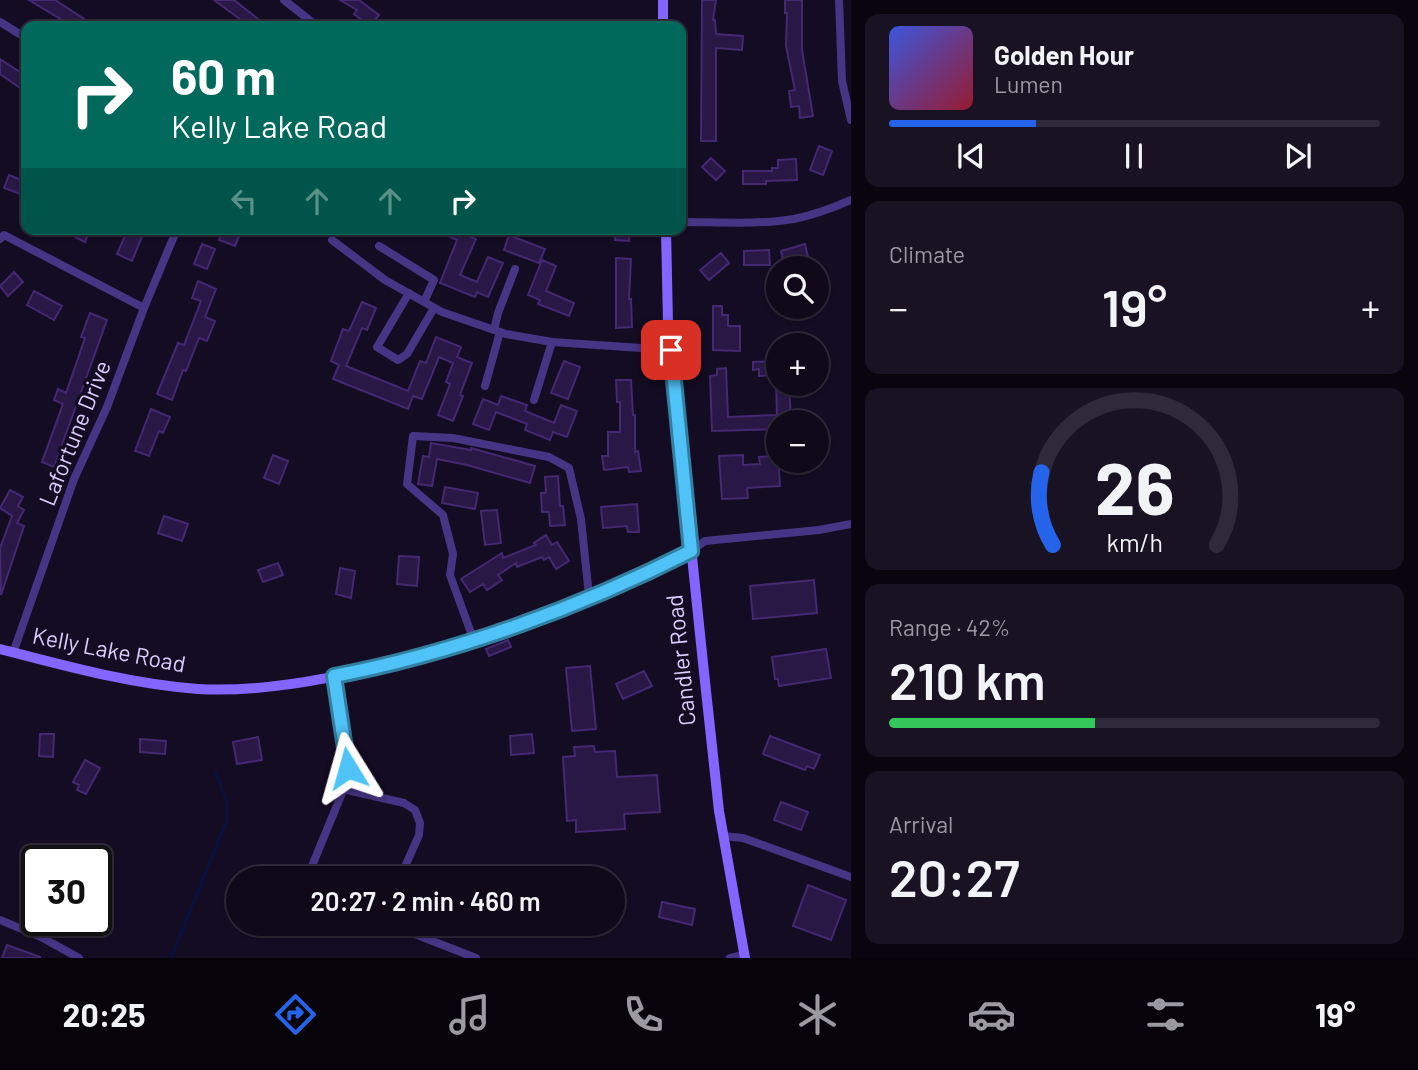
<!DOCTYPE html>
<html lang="en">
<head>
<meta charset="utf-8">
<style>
  body { margin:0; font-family:Barlow,sans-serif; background:#181223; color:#f1f3f6; height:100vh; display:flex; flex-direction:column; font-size:26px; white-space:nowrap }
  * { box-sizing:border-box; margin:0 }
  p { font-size:23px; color:#9b9aa2 }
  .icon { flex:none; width:38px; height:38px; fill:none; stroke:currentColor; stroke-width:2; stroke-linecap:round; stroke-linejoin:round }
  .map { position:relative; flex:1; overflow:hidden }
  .details { display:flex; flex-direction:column; gap:14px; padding:14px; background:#08050e; width:567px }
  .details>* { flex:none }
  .top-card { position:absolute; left:21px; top:21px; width:665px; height:214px; border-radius:14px; box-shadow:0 2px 5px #0004,0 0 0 2px #2f2a39; background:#00695c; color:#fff; overflow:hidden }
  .tools { position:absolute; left:766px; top:256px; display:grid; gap:14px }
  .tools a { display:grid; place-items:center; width:63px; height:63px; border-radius:50%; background:#0f091a; box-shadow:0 2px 5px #0004,0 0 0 2px #2f2a39; font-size:35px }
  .speed { position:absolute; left:21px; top:845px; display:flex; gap:14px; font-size:35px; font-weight:700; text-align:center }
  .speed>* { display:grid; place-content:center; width:91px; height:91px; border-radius:50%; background:#0f091a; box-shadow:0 2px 5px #0004,0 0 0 2px #2f2a39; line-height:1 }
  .speed .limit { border:4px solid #111; border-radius:10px; background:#fff; color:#111 }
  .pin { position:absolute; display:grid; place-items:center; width:60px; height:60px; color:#fff; margin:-30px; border-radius:14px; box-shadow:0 4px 10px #0006 }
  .me { position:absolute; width:77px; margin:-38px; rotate:352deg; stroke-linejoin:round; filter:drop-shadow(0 0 5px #0008) }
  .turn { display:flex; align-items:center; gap:24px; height:147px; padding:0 35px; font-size:32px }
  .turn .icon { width:91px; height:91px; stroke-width:2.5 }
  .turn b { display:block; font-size:49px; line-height:60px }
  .lanes { display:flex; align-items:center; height:66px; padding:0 35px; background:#0003; justify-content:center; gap:35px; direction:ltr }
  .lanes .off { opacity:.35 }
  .big { font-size:52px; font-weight:600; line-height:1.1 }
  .details .tile { flex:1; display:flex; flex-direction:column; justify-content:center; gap:10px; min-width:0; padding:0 24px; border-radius:14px; background:#181223 }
  .details .dial { align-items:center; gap:0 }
  .dial svg { height:182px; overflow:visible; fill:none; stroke:#2f2a39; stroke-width:7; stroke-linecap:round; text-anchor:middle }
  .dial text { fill:#f1f3f6; stroke:none }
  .song { display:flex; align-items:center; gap:21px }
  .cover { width:84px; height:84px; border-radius:10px; background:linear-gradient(135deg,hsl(230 70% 55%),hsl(350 70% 35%)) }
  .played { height:7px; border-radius:4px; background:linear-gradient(90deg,#2563eb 30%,#2f2a39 30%) }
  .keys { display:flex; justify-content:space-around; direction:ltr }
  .heat { display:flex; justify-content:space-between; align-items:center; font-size:38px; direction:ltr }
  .charge { height:10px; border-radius:5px; background:linear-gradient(90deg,#34c759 42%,#2f2a39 0) }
  .trip { position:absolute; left:226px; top:866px; width:399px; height:70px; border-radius:35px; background:#0f091a; box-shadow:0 2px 5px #0004,0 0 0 2px #2f2a39; font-weight:600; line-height:70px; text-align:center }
  .menu { display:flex; height:112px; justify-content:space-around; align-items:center; background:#06040a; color:#9b9aa2 }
  .menu .icon { width:49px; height:49px }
  .menu .on { color:#2563eb }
  .menu b { font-size:32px; color:#f1f3f6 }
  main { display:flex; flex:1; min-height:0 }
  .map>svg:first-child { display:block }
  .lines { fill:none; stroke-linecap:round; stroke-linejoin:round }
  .stream { stroke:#071142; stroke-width:2.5 }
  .building { fill:#291745; stroke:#442872; stroke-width:2 }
  .street { stroke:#463585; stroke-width:8 }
  .secondary { stroke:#8565ff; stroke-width:10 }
  .route-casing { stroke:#337fa1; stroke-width:18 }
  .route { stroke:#4fc3f7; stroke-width:12 }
  .labels { text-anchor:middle; stroke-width:7; stroke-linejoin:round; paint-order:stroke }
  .street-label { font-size:23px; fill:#ddceff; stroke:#140c23 }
</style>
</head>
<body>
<main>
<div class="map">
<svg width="851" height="958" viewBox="0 0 851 958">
  <rect width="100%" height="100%" fill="#140c23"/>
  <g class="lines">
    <path class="stream" d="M171 958 227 820V802L215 771"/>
  </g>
  <path class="building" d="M29 0H55L95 26H72Z
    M214 0H234L267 26H242L245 23Z
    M340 0H359L379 15 370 26 354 14 357 10Z
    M702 0H716L713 20H715L716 34 743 36 742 50 716 48V141H701Z
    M785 0H802V50L813 116 800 118 799 106 791 107 789 91 795 90 786 46 787 13H785Z
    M0 59 26 76V92L0 74Z
    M819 146 832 151 823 175 810 170Z
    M711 158 725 171 716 180 702 167Z
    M796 159 797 180 766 181V184H743V171H772V168H778V160Z
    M9 175 26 182V196L4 188Z
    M60 229H90L85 242Z
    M128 229 143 234 132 261 117 254Z
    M223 229H242L235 246 219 240Z
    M433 229H464L462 233 476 239 460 275 477 282 488 257 503 263 488 297 477 292 475 297 440 283 457 240Z
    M616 229H630L629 241 615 240Z
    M509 235 545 249 539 263 504 250Z
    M202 244 215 249 207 269 194 264Z
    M805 244 808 257 784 264 781 251Z
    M769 250 770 265H744V251Z
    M721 253 729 263 709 280 700 270Z
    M616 258 631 259 629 299H631L632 327 616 328Z
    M542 260 556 266 546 291 574 303 569 316 538 304 540 300 528 295Z
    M14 272 23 282 8 296 0 286Z
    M198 281 216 289 205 317 215 321 207 341 199 338 186 371 183 370 172 400 157 394 178 343 184 345 201 301 192 298Z
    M34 291 62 306 54 320 27 305Z
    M362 302 376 308 367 330 362 328 346 366 408 391 420 361 426 363 436 337 461 347 457 357 472 363 460 395 463 396 453 421 438 415 450 384 446 382 453 363 439 357 422 399 413 396 408 409 333 379 339 365 331 361 343 329 349 331Z
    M713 306H722V315H728V326H740V351L713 350Z
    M90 313 107 320 54 467 42 462 63 404 54 400 58 389 66 393 85 338 81 337Z
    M564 361 580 367 568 399 551 393Z
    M779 361V375L759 376V369L753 370V362Z
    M726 368 728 417 777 415 776 383H789L791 422H779V429L712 431 710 376 717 375V369Z
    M616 380H631L633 415H635V452L638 451 641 471 629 472 628 467 604 470 602 456H608V432H620V402H617Z
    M501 396 527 405 525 411 554 423 561 405 577 411 567 437 553 432 550 440 525 430 527 424 496 412 489 430 473 424 483 399 498 405Z
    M151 409 170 417 163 433 159 431 149 456 135 451Z
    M431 443 471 450V448L535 466 530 483 467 465 437 459 432 486 418 484 423 456 429 457Z
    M273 455 288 461 279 484 264 478Z
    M743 455V465L760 464 759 457 778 456 780 486 747 488 748 498 722 499 719 456Z
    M558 476 560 506H563L565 525 550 526 549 512H542L541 493H546L545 477Z
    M445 487 478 493 475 509 442 503Z
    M10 490 23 497 18 506 24 510 17 523 24 526 1 595 0 548 12 516 0 508Z
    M637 504 639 532H628L627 526 603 528 601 507Z
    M497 510 501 543 485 545 481 511Z
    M164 516 188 524 182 541 158 533Z
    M546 535 552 545 557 542 569 561 556 569 549 557 544 560 542 557 517 567 516 563 498 575 502 580 487 590 483 584 470 592 461 579 502 553 503 558 536 545 534 543Z
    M399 556 419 557 417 586 397 584Z
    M278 563 283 575 263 582 258 570Z
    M340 568 355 571 351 598 336 594Z
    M814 580 817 613 753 619 750 586Z
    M508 640 511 647 489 656 486 649Z
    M826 649 831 678 779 686 778 679H775L772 657Z
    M590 666 596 729 572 731 566 668Z
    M644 671 652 686 623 699 616 684Z
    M40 734H54L53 757 39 756Z
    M532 734 534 753 511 755 510 736Z
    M770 736 820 755 814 769 807 766 805 770 763 754Z
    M258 737 262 760 237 764 233 742Z
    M140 739 166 741 165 754 140 752Z
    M594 746 595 752 615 751 617 777 657 775 660 812 624 814 625 829 576 832V820L567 821 563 757 575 756 574 747Z
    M85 760 100 768 86 794 77 790 79 785 73 782Z
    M781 802 808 812 801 830 774 820Z
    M808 885 846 900 831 940 793 926Z
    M662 902 695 909 692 925 659 917Z
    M7 945 40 957V958H2Z"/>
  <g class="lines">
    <path class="street" d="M284 0 317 26
      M839 0 842 81 851 120
      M0 22 26 38
      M681 222C718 222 757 225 794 219 814 215 833 208 851 200
      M0 239 4 235 144 308
      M332 240 385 280 442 312 506 334 552 342 671 350
      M379 246 434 280 424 302
      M409 293 377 347 398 360 407 354 434 308
      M494 330 498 313 515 269
      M485 386 500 332
      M534 400 552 342
      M691 551 705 541 819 530 851 524
      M474 641 450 575 453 554 443 515 407 484 413 436 453 438 549 457 569 468 581 519 589 596
      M13 653 74 479 107 407 144 308 177 229
      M343 789 404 803 415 810 420 823 419 835 400 878
      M723 836 743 838 851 877
      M307 878 347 781 348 768 334 676
      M0 920 41 937 79 958
      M389 924 476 958
      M730 958 745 954"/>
    <path class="secondary" d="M663 0V26
      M666 229 668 324 703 663 719 811 745 958
      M0 649C65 666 131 684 198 689 266 693 342 677 408 659 438 650 470 643 500 633 562 610 631 581 691 551"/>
  </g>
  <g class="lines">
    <defs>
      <path id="route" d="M348 768 334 676C455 653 581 607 691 551L671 350"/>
    </defs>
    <use href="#route" class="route-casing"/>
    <use href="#route" class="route"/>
  </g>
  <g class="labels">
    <g class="street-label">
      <text transform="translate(75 433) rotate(-68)" y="8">Lafortune Drive</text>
      <text transform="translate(109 650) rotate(11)" y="8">Kelly Lake Road</text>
      <text transform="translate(681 660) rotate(-96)" y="8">Candler Road</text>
    </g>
  </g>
</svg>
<div class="tools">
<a><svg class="icon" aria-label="search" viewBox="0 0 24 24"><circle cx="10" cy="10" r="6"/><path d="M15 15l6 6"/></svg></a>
<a>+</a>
<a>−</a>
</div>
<div class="speed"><div class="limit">30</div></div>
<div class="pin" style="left:671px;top:350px;background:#d93025"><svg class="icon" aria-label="arrive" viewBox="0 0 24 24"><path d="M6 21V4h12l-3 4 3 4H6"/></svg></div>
<svg class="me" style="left:348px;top:768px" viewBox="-20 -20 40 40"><path d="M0-17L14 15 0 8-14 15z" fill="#4fc3f7" stroke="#fff" stroke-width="4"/></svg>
<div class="trip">20:27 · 2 min · 460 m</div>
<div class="top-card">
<div class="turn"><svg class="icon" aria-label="right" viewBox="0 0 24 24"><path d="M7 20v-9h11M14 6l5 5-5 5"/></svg><div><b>60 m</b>Kelly Lake Road</div></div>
<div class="lanes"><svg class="icon off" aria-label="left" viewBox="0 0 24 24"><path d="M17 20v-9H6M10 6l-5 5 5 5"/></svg><svg class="icon off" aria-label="ahead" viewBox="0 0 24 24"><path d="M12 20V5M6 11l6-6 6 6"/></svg><svg class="icon off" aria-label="ahead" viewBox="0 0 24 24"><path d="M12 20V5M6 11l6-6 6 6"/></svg><svg class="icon" aria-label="right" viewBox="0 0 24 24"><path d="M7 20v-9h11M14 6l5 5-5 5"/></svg></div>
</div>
</div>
<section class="details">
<div class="tile">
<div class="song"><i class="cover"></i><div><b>Golden Hour</b><p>Lumen</p></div></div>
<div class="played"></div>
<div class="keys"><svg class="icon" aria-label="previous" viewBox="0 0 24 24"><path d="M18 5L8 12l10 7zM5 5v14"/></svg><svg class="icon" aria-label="pause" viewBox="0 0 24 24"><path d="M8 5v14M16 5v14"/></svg><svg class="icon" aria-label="next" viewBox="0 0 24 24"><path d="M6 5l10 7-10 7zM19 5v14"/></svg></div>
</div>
<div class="tile"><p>Climate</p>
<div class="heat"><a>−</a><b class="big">19°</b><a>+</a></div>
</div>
<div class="tile dial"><svg viewBox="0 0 100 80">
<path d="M14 69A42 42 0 1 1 86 69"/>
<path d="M14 69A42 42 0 0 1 9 37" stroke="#2563eb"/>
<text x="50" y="56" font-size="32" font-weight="700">26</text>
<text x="50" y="72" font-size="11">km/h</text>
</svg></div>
<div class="tile"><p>Range · 42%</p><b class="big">210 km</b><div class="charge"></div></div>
<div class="tile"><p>Arrival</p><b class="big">20:27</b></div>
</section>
</main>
<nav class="menu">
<b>20:25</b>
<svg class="icon on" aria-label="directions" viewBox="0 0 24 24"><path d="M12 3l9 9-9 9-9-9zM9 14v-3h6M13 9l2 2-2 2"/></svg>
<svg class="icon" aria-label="music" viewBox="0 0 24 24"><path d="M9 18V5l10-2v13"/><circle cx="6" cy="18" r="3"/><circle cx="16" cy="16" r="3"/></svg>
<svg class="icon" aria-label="phone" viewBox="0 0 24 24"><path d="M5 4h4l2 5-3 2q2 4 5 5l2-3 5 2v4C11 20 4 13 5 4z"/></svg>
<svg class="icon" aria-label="climate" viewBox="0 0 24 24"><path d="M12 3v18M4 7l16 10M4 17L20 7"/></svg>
<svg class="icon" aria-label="car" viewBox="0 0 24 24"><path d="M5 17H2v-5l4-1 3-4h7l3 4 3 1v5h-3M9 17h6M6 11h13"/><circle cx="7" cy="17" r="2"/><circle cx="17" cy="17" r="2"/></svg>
<svg class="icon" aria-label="filters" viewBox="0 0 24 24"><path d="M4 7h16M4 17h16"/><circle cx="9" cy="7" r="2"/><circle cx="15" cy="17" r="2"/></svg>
<b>19°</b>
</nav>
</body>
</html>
